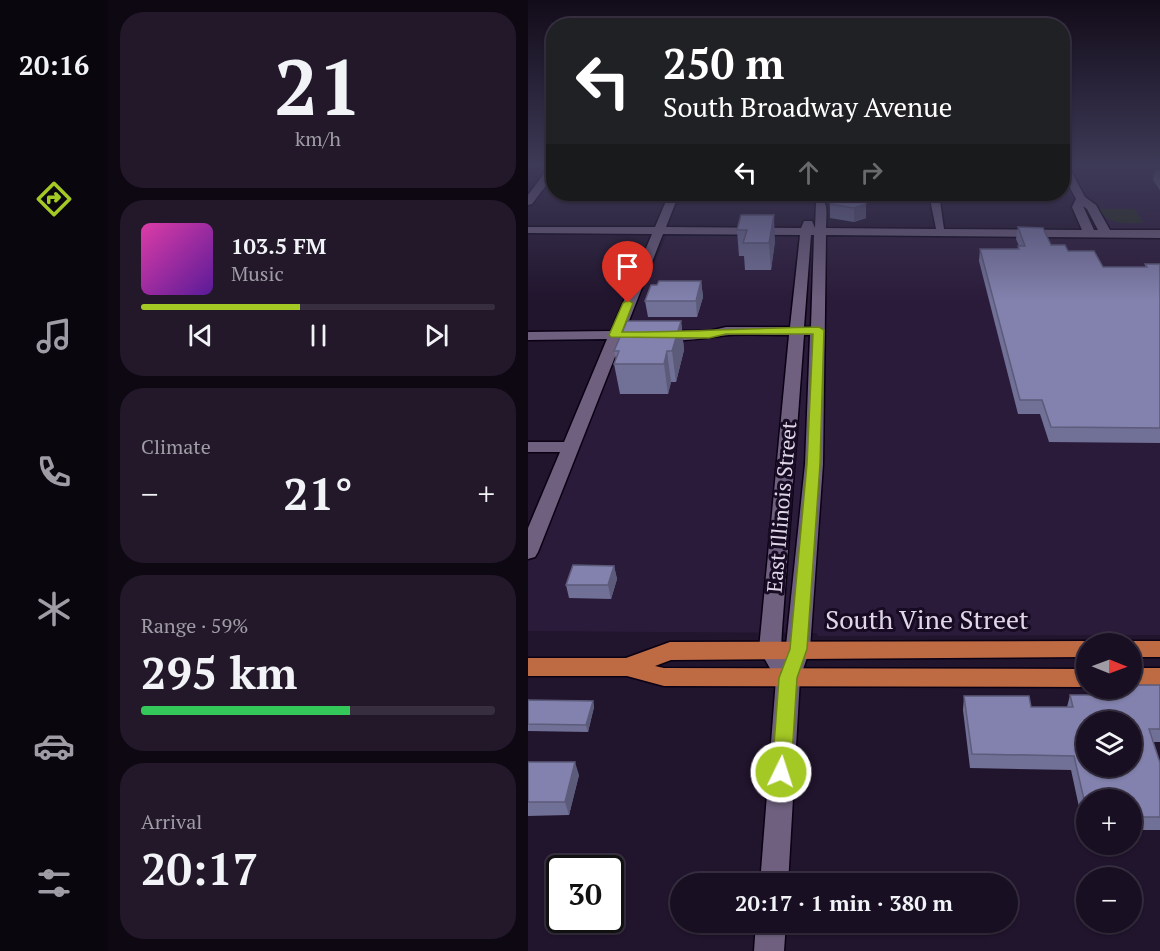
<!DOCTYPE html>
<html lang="en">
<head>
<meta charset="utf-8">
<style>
  body { margin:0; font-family:"PT Serif",serif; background:#22182a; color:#f1f3f6; height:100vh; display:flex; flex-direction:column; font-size:22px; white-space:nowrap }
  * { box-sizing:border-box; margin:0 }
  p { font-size:20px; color:#9f9ca5 }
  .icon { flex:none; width:33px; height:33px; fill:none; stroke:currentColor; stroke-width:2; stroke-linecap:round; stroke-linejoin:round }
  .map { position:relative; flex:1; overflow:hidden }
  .side { display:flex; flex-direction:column; gap:12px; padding:12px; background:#0e0813; width:420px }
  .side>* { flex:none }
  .guide { position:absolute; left:18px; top:18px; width:524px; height:183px; border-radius:24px; box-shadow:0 2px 4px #0004,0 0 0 2px #372f40; background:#202124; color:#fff; overflow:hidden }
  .needle { width:39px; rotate:91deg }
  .buttons { position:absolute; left:548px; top:633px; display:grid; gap:12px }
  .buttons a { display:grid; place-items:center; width:66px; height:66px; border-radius:50%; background:#190f22; box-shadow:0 2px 4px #0004,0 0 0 2px #372f40; font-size:30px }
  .speed { position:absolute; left:18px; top:855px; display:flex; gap:12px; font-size:30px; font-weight:700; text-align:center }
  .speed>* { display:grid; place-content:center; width:78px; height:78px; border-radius:50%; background:#190f22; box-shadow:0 2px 4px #0004,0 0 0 2px #372f40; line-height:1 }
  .speed .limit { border:3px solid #111; border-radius:9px; background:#fff; color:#111 }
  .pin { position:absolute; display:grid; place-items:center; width:51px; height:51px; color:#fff; margin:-62px -26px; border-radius:50% 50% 50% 0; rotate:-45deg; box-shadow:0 0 6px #0007 }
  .pin .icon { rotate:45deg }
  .me { position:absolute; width:66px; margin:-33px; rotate:4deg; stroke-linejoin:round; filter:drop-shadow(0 0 4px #0008) }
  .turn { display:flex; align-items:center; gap:21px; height:126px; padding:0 18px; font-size:27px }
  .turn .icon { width:78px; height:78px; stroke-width:2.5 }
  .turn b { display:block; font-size:42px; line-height:51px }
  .lanes { display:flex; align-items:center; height:57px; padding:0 18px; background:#0003; justify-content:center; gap:30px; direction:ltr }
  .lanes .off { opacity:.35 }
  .big { font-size:45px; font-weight:700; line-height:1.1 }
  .side .widget { flex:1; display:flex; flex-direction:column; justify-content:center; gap:9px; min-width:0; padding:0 21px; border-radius:24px; background:#22182a }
  .side .dial { align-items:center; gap:0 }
  .dial b { font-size:78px; line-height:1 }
  .song { display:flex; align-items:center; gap:18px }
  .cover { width:72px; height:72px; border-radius:9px; background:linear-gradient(135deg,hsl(320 70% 55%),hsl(270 70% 35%)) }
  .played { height:6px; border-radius:3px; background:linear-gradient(90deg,#a4c824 45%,#372f40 45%) }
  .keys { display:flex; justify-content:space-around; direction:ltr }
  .heat { display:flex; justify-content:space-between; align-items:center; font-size:33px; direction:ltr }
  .charge { height:9px; border-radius:4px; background:linear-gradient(90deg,#34c759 59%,#372f40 0) }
  .trip { position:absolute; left:142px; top:873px; width:348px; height:60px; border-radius:30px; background:#190f22; box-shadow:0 2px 4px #0004,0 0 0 2px #372f40; font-weight:700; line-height:60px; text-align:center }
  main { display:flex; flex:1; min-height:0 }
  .menu { display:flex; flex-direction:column; width:108px; justify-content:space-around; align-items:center; background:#0a060e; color:#9f9ca5 }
  .menu .icon { width:42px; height:42px }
  .menu .current { color:#a4c824 }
  .menu b { font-size:27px; color:#f1f3f6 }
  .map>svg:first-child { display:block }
  .built { fill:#2b1b3a }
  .green { fill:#25301a }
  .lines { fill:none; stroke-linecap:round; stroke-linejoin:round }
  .minor-casing { stroke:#0a0114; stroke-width:3 }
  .major-casing { stroke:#0a0114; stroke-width:3 }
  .minor { fill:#6e607e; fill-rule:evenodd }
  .major { fill:#be6b44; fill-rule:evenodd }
  .wall { fill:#717096 }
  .shaded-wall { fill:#5c5b7a }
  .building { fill:#8382ae; stroke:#5c5b7a; stroke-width:1.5; fill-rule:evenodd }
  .route { fill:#a4c824; stroke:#6b8217; stroke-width:1.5 }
  .labels { text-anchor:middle; stroke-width:6; stroke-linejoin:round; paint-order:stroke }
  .street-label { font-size:21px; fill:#dfd7e8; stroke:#170b23 }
  .near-street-label { font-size:26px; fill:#dfd7e8; stroke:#170b23 }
</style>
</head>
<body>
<main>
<nav class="menu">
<b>20:16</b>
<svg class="icon current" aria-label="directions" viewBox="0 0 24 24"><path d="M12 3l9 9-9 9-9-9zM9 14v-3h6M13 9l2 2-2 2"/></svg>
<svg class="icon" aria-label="music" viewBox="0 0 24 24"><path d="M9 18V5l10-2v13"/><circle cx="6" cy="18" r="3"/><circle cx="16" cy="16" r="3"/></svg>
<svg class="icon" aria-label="phone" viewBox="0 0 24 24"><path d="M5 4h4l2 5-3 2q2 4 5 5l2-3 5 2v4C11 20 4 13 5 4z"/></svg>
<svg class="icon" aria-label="climate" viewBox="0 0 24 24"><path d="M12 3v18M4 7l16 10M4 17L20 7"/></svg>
<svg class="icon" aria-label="car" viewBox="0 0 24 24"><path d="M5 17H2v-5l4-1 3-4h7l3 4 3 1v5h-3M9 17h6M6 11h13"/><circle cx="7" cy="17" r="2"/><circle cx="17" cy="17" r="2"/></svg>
<svg class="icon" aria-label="filters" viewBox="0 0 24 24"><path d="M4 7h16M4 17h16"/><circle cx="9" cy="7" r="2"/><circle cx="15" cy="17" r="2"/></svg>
</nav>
<section class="side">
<div class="widget dial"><b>21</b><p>km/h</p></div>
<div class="widget">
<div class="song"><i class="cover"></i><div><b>103.5 FM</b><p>Music</p></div></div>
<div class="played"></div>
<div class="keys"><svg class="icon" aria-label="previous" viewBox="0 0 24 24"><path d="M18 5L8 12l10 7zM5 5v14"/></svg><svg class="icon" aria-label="pause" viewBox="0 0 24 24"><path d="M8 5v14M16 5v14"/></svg><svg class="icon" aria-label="next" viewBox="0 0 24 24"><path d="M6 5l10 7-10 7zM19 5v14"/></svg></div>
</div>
<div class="widget"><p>Climate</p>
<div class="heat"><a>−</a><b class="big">21°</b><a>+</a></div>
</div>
<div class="widget"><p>Range · 59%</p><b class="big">295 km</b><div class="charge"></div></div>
<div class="widget"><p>Arrival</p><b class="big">20:17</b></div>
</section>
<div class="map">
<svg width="632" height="951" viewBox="0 0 632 951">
  <rect width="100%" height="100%" fill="#21142d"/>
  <path class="built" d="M534 167H632V635L290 636 289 633 0 631V544L140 233 379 235 559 230 534 175Z"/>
  <path class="green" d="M571 209H606L616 223C597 223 582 226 571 209Z"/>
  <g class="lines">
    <defs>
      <path id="minor" d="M21 167H26V175L4 204 0 205V195Z
        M534 167H541L557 197 568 205 582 230H632V238L298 235 295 464 282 649 272 678 260 884H232L248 679 231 649 261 335C241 335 221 334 201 335 185 336 135 347 124 335L131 331H181L198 327H262L272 235 135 234 97 331 104 335 102 338 94 339 10 552 7 557 0 559V528L32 452H0V442H36L79 339 0 340V332L83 331 124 234 0 233V227H127L141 194H151L138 227 273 228 276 221H284L287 228 288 203 283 197 288 194C302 200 298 215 298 228L408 229 401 194H411L416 229 554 230 544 207 548 199 534 173ZM555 206 559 209 570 230H566ZM283 235H286L283 327H276ZM276 335H282L277 464 257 655 253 648 254 630Z
        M228 922H258L256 951H226Z"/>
      <path id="major" d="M558 641 566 644H558V657L143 660 127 666 136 668 558 669V687L136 686 99 676H0V658H98L142 642Z
        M603 641H632V657H603V644H595Z
        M603 668H632V686H603Z"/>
    </defs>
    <use href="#minor" class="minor-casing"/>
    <use href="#major" class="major-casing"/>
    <use href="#minor" class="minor"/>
    <use href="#major" class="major"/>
  </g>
  <path class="wall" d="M627 171H632V190L625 180Z
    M498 194H526V199H500Z
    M302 204H338V218L326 222 302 218Z
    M213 215 247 241 243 270H217L216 256H211L209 230Z
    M490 227 523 245 540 251 575 267H617V264H632V443L521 442 512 414H490L451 261 452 249H489L491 246 488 239Z
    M173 281 175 297 169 317H120L117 301Z
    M153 321 156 350 148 382H143L140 394H92L86 364 88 360 86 351Z
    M86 566 89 579 83 599 41 598 38 585Z
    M632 685V742H625L632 763V830H603V800H558V830H556L543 770 442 768 435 710 436 696 503 707H539L542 695H590L592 688H603Z
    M0 700 65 701 66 707 60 732 0 731Z
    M0 762 51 775 41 815 0 816Z"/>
  <path class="shaded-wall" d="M338 204V218L326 222V208Z
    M246 215 247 241 243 270 241 243Z
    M173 281 175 297 169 317 168 301Z
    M153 321 156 350 148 382 144 351Z
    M139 351 143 382 140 394 136 364Z
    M86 566 89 579 83 599 80 585Z
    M65 701 66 707 60 732 58 725Z
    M47 762 51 775 41 815 37 802Z"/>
  <path class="building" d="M627 171H632V179Z
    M304 194H338V204L326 208 302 204Z
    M213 215H246L241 243H215L219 230H209Z
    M490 227 515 228 523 245H537L540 251H566L575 267H619L617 264H632V428L523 427 514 400H492L452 249H491L490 246H497Z
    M131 281H173L168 301H117L123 285H129Z
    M99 321H153L144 351H139L136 364H86L91 351H86Z
    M45 565 86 566 80 585H38Z
    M603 685H632V729H621L632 763V817H603V800H558V808L546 756 444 754 436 696H501L503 707H545L542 695H596L594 688H603ZM558 722H603V766H558Z
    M0 700 65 701 58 725 0 724Z
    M0 762H47L37 802H0Z"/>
  <linearGradient id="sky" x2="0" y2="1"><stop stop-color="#120b19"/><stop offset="0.55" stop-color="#3d3a57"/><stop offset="1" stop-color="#3d3a57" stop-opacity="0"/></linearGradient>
  <rect width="632" height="301" fill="url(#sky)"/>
  <path class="route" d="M100 300 105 303 94 332C160 332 224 328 291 327L296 330 292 464 279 649 269 678 263 772 260 778 253 780 246 778 244 772 251 678 262 649 279 464 285 334H198L181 338 83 337 81 335 95 303Z"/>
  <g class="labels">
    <g class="street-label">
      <text transform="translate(254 507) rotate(-85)" y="7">East Illinois Street</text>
    </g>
    <g class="near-street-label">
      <text x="399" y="629">South Vine Street</text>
    </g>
  </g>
</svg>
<div class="buttons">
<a><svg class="needle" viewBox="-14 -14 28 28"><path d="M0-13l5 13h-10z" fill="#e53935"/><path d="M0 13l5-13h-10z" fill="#9f9ca5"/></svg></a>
<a><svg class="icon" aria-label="layers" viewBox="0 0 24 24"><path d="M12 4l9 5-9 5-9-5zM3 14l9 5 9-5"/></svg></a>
<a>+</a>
<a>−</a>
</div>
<div class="speed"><div class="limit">30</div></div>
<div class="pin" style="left:100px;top:303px;background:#d93025"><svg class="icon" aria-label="arrive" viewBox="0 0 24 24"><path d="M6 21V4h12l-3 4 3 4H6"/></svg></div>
<svg class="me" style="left:253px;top:772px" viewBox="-20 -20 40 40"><circle r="17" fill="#a4c824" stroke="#fff" stroke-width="3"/><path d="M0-11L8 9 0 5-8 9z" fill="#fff"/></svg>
<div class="trip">20:17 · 1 min · 380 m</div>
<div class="guide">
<div class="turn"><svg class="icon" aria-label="left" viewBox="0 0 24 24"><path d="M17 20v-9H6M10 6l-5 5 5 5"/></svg><div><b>250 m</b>South Broadway Avenue</div></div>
<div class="lanes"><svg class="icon" aria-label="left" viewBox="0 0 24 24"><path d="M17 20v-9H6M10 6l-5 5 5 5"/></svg><svg class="icon off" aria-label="ahead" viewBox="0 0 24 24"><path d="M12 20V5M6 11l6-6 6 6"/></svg><svg class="icon off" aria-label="right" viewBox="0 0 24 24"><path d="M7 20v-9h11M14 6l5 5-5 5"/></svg></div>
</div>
</div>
</main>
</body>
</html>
